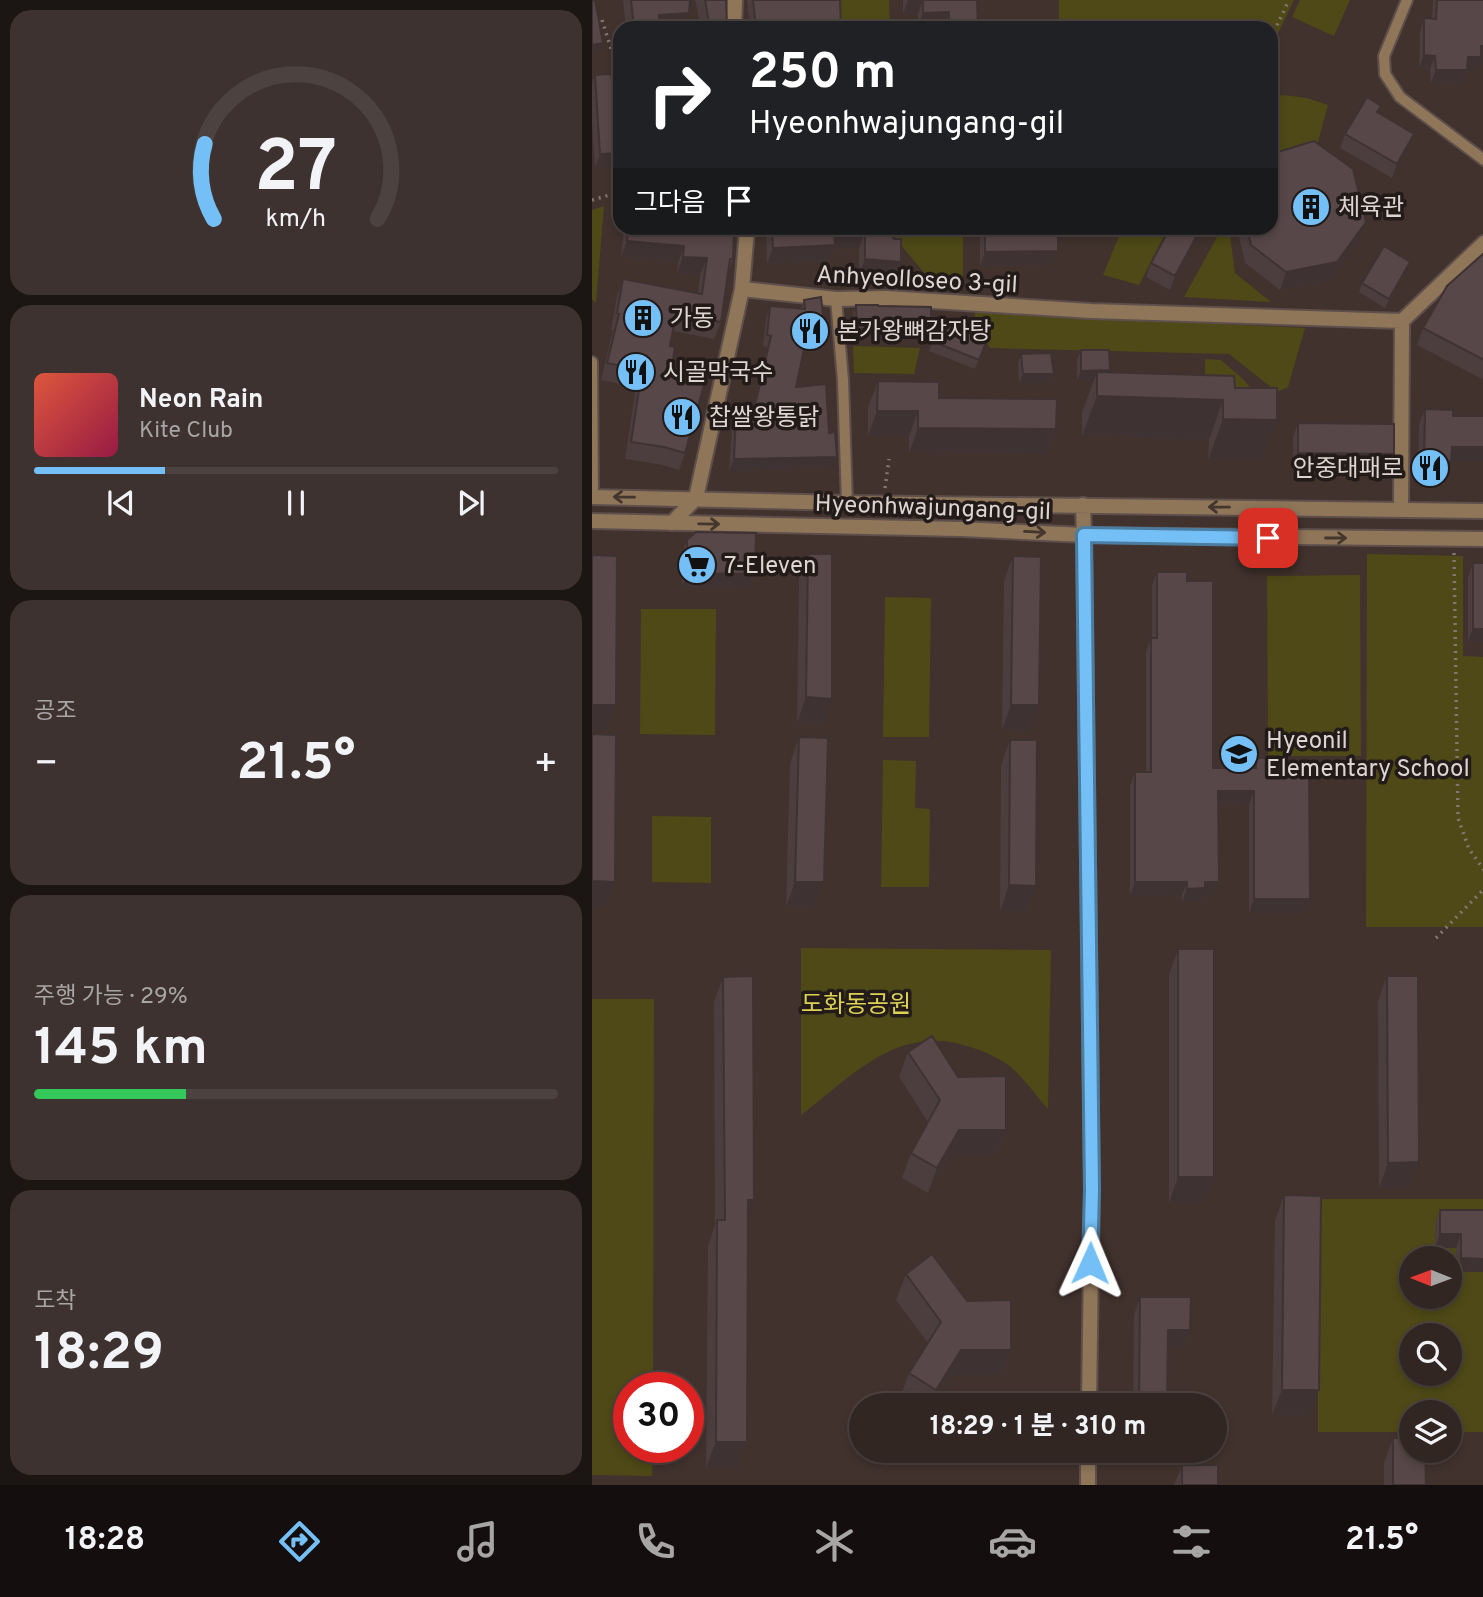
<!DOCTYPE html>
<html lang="ko">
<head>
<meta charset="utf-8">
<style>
  body { margin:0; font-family:Overpass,"Noto Sans KR",sans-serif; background:#3d322f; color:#f1f3f6; height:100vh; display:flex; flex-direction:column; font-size:26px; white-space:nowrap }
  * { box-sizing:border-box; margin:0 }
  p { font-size:23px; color:#a8a5a5 }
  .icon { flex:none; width:38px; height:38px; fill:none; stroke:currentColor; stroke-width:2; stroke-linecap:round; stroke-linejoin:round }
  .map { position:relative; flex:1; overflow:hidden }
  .drawer { display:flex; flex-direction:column; gap:10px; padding:10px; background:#1b1513; width:592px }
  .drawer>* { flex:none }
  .top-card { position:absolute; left:21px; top:21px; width:665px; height:214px; border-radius:21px; box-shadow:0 4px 10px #0003,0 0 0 2px #4c4340; background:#202124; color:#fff; overflow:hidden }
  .needle { width:46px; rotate:271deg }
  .buttons { position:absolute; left:807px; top:1246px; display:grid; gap:14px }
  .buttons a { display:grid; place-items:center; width:63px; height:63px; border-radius:50%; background:#312622; box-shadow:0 4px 10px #0003,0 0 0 2px #4c4340; font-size:35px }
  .speed { position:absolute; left:21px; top:1372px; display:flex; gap:14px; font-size:35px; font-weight:700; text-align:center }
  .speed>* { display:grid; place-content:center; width:91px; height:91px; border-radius:50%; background:#312622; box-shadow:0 4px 10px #0003,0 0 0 2px #4c4340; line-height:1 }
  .speed .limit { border:10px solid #d22; background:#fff; color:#111 }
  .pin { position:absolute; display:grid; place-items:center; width:60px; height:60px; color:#fff; margin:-30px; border-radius:14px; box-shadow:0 4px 10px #0006 }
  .me { position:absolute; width:77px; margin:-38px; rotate:1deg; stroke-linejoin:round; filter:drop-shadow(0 0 5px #0008) }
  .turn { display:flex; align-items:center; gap:24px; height:147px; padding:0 21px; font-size:32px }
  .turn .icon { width:91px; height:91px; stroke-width:2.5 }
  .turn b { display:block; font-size:49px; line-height:60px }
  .then { display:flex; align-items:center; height:66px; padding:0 21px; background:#0003; gap:14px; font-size:26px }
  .big { font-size:52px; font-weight:700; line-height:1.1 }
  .drawer .widget { flex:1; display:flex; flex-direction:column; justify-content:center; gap:10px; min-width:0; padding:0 24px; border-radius:21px; background:#3d322f }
  .drawer .dial { align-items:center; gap:0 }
  .dial svg { height:182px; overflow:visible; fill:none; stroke:#4c4340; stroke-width:7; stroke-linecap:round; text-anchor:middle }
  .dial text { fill:#f1f3f6; stroke:none }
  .song { display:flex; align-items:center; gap:21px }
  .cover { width:84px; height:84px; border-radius:10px; background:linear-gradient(135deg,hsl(10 70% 55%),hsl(340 70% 35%)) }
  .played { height:7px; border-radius:4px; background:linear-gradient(90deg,#74c0f6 25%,#4c4340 25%) }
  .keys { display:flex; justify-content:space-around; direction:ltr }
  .heat { display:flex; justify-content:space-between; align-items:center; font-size:38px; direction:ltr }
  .charge { height:10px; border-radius:5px; background:linear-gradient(90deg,#34c759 29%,#4c4340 0) }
  .trip { position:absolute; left:257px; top:1393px; width:378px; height:70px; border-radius:35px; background:#312622; box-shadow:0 4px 10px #0003,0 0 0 2px #4c4340; font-weight:700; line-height:70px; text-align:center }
  .dock { display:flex; height:112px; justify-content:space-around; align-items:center; background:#140f0e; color:#a8a5a5 }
  .dock .icon { width:49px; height:49px }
  .dock .on { color:#74c0f6 }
  .dock b { font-size:32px; color:#f1f3f6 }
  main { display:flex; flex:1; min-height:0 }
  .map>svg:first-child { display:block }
  .green { fill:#4e4916; fill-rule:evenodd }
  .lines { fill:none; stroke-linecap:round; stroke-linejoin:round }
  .service-casing { stroke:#5d4f4b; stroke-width:14 }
  .minor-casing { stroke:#5d4f4b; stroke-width:18 }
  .tertiary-casing { stroke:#5d4f4b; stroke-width:18 }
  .path { stroke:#847773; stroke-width:3.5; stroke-dasharray:2 5; stroke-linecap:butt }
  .service { stroke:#8f7659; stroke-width:10 }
  .minor { stroke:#8f7659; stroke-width:14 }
  .tertiary { stroke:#8f7659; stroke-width:14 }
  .wall { fill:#4c3d3f }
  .shaded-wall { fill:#3e3233 }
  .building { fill:#584749; stroke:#3e3233; stroke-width:2 }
  .oneway { stroke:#43362c }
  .route-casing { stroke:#4b7da0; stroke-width:18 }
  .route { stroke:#74c0f6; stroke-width:12 }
  .labels { text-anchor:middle; stroke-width:7; stroke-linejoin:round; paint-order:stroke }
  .poi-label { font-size:24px; fill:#ded4d1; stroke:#221b19; text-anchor:start }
  .street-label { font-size:24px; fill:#ded4d1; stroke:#221b19 }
  .park-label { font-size:24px; fill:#ddd154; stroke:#221b19 }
</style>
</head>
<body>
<main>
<section class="drawer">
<div class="widget dial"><svg viewBox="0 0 100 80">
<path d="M14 69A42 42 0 1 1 86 69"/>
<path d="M14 69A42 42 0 0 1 10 36" stroke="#74c0f6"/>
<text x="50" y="56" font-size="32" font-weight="700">27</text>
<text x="50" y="72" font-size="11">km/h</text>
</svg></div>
<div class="widget">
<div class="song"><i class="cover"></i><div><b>Neon Rain</b><p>Kite Club</p></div></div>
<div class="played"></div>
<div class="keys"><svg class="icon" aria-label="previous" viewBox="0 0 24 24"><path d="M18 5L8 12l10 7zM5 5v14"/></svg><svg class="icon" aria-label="pause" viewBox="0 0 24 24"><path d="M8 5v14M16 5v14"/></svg><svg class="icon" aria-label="next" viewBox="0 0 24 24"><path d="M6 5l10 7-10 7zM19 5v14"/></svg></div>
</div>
<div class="widget"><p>공조</p>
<div class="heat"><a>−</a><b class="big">21.5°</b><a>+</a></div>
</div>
<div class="widget"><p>주행 가능 · 29%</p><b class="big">145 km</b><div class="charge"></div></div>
<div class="widget"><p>도착</p><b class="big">18:29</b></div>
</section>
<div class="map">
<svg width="892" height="1485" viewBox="0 0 892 1485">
  <rect width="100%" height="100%" fill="#41322d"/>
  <path class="green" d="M247 0H297L298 28H248Z
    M467 0H702L679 48V28H467Z
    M708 0H758L742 36 700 17Z
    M692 95 715 98 736 105 722 156 679 167V96Z
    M12 206 4 303 0 299V210Z
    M295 228H371V285H342Z
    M532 228H576L547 285 511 275 527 236Z
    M630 228H637L643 273 679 302 592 297Z
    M383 312 713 328 696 387 685 392 637 354 398 348 382 324Z
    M261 346 328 348 322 374 262 373Z
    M613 359 629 360 652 380 670 402 613 382Z
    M775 554 871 556V656L891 657V927H774Z
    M768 575 769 756H676L675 576Z
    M293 597 339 598 337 737H291Z
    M49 609H124L123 735 48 734Z
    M291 760 324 761 323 808 338 809 337 887H289Z
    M60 816 119 817V883L60 882Z
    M209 948 459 950 456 1109C444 1096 434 1081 421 1069 410 1059 392 1051 378 1047 307 1022 260 1076 209 1115Z
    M0 999H62L61 1388H37V1447H61L60 1476 0 1475Z
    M726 1199H891V1432H858V1412H819V1432H726ZM819 1258H858V1297H819ZM819 1335H858V1374H819Z"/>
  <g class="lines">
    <defs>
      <path id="service" d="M815 0 792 56 793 74 808 97 892 160
        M244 299 251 380 255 503
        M0 362 1 497"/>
      <path id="minor" d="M142 28 143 0
        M150 289 244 299 294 298 499 311 810 321
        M809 509 810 321 892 243
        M80 523 104 498 150 289 155 228
        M492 535 500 1190 497 1405
        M496 1485V1451"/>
      <path id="tertiary" d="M0 497 255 503 892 511
        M491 505 492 535
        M0 521 369 529 492 535 892 539"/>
    </defs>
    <use href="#service" class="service-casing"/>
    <use href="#minor" class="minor-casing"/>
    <use href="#tertiary" class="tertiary-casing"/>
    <path class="path" d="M10 20 22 58 28 68
      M679 38 697 0
      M0 200 28 192
      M293 488 297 459
      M862 553 866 818 877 849 892 870
      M844 938 892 889"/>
    <use href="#service" class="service"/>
    <use href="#minor" class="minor"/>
    <use href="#tertiary" class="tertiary"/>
  </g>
  <path class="wall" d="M31 0H98L91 28H34Z
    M103 0H134L135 28H109Z
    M155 0H248L249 28H158Z
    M311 0H385L386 28H352V26H326V14H311Z
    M841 0H892L888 60 884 71H875L870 84 839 83 838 69 827 68 828 32 832 18H840Z
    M3 75 28 117V167L3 168 0 124V82Z
    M786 113 817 148 800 178 748 148 753 134Z
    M32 228H142L141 259 136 273 129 322 122 339 81 331 78 346 80 366 93 453 87 470 66 464 33 459 44 387 9 380 21 330H19L25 296 31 279 106 293 108 275 85 273 86 263 29 257Z
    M174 228H295L309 262 303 277 267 275V248L241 249 237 261 175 264Z
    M378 228H476L471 242H466V251L461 265 388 266V232H378Z
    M578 228H612L578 290 554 277 559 263Z
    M645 228H679L768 240 739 280 688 290 653 263Z
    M892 253V380L825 345 831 328Z
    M814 271 793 308 767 292 770 283Z
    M212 300 230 351 212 352 204 387 237 433 241 468 137 471 140 427 144 415 159 418 175 347 171 346 174 318 178 306 209 309Z
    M264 305 286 306 339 327 336 337 262 339 261 315Z
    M348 322 395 340 383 369 337 351Z
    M489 350 517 372 643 388 670 460H616L617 440 490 436V412L502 380H485V360Z
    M429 354 462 374 459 383H427L426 363Z
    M286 381 347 398 464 429 455 454 317 453V436H276V407Z
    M833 409 861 416H892V462H859L854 477 826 476 827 424Z
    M706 423 797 468 701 467V437Z
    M95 540 158 588 90 587V554Z
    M216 554 240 699 230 725 205 723 207 579Z
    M421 556 438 731 410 730 412 581Z
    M881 563 892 642H876V577Z
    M565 572 595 581 621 768H660L664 758 697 764 718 899 713 913H657V804L626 805 622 896H610L608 902H590V895L538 896V786L543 772H554V652L559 638H560V586Z
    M207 737 223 908 194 907 198 763Z
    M418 740 444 886 434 911H408L409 765Z
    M586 949 613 1203H577V975Z
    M795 976 818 1188H787L786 1001Z
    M131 977 156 1218 145 1468H114L116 1246 123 1225 122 1002Z
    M316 1052 414 1130 405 1155H357L336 1193 310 1178 319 1153 336 1122 307 1077Z
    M692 1195 718 1416 680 1415 683 1221Z
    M848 1210H892L864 1272V1248H843V1223Z
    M314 1274 375 1301 419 1350 410 1375H360L341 1405H319L308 1398 317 1373 336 1343 304 1300Z
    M548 1297 598 1330 592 1348H576L575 1405H541L542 1315Z
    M801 1438 834 1485H792V1463Z
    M590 1465 626 1485H582Z"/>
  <path class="shaded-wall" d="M316 0H331L326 14H311Z
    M357 12 352 26H326L331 13Z
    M97 13 91 28H63L67 15Z
    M11 43 7 52 0 54V45Z
    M889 46H892V60H888L884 71H875L870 84 839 83 844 70Z
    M832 55 843 56 838 69 827 68Z
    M822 134 817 148 800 178 805 164Z
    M28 153V167L3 168 8 154Z
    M774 222 768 240 739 280 688 290 694 272Z
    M380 228H390L388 232H378Z
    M466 228H476L471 242 461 241Z
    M609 228H612L578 290 583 276Z
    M273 232 267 248 241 249 237 261 175 264 181 248 242 233Z
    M35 241 92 246 86 263 29 257Z
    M466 251 461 265 388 266 393 252Z
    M91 257 115 258 108 275 85 273Z
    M273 259 309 262 303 277 267 275Z
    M818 262 814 271 793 308 797 299Z
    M339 327 336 337 262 339 265 329Z
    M234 339 230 351 210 352 214 340Z
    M518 370 514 380 505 372 502 380H485L489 371Z
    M431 374H462L459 383H427Z
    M505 396 631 400 617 440 490 436Z
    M285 411H326L317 436H276Z
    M631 419 685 420 670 460H616Z
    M326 428 464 429 455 454 317 453Z
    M860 447H892V462H859L854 477 826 476 832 461Z
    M706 453 802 454 797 468 701 467Z
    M245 457 241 468 137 471 142 459Z
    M95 573 163 574 158 588 90 587Z
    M881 629H892V642H876Z
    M214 697 240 699 230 725 205 723Z
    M0 705H24L15 730H0Z
    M419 705H447L438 731 410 730Z
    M626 791H662L657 804 621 805Z
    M0 881 23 882 13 907H0Z
    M203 882H232L223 908 194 907Z
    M543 882H595L590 895 538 896Z
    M613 882H627L622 896H610L608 902H590L595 889Z
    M417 885 444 886 434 911H408Z
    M662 899H718L713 913H657Z
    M367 1130H414L405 1155H357L336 1193 345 1168Z
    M827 1162 818 1188H787L796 1163Z
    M586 1177H622L613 1203H577Z
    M156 1200H162L153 1226Z
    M848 1234H869L864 1248H843Z
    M869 1258 892 1259V1272H864Z
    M576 1330H598L592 1348H570Z
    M369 1350H419L410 1375H360L341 1405H338L344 1390Z
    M690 1390H727L718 1416 680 1415Z
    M124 1442H155L145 1468H114Z"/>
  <path class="building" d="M3 0 11 43 0 45V1Z
    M39 0H98L97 13 67 15 68 28H42Z
    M113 0H134L135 28H118Z
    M161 0H248L249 28H164Z
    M316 0H385L386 28H357V12L331 13V0Z
    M845 0H892V46H889V57H876L875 70H844L843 56 832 55V18L844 19Z
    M19 74 28 117V153L8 154 3 75Z
    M775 97 789 106 785 112 822 134 805 164 753 134Z
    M722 141 761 169 774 222 745 262 694 272 659 245 655 228H679V154Z
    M36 228H142L141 259H138L129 322 84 314 78 346 83 347 80 366 115 374 93 453 72 447 39 442 50 370 15 363 27 314 25 313 31 279 110 294 115 258 91 257 92 246 35 241Z
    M180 228H295L302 239H309V262L273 259V232L242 233 243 245 181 248Z
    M393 228H476H466V251L393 252Z
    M578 228H609L583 276 559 263Z
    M792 246 818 262 797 299 770 283Z
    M892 253V360L831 328 855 286Z
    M229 297 234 339 214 340 204 387 234 384 237 433 243 432 245 457 142 459 144 415 160 418 179 336 175 335 178 306 213 309 212 300Z
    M264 305H286V306L339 307V327L265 329Z
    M348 322 395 340 387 360 340 341Z
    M489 350H517L518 370 489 371Z
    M459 353 462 374H431L429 354Z
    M505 372 642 376 643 388H685V420L631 419V400L505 396Z
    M286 381 347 382V398L465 399 464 429 326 428V411H285Z
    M833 409 861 410V416H892V447H860L859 462 832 461Z
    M706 423 802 424V454L706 453Z
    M104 532 164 533 163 574 95 573V540Z
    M216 554H240V699L214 697Z
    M0 555 25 556 24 705H0Z
    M421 556 449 557 447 705H419Z
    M881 563H892V629H881Z
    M565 572H595V581H621V768H664V758H697V764H717L718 899H662V791H626L627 882H613V888L595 889V882H543V772H559V638H565Z
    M0 734 24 735 23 882 0 881Z
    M207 737 236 738 232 882H203Z
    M418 740H445L444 886 417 885Z
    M586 949H622V1177H586Z
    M161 976 162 1200H156L155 1442H124L125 1220H133L131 977Z
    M795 976H826L827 1162 796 1163Z
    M340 1036 366 1077 414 1076V1130H367L345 1168 319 1153 348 1100 316 1052Z
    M692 1195 729 1196 727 1390H690Z
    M848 1210H892V1259L869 1258V1234H848Z
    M340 1254 375 1301 419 1300V1350H369L344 1390 317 1373 349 1322 314 1274Z
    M548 1297H599L598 1330H576L575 1405H547Z
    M801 1438H819V1451H833L834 1485H801Z
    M590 1465H626V1485H590Z"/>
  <defs><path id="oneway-shaft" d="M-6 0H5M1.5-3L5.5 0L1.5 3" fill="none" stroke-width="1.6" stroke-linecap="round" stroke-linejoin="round" transform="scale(1.75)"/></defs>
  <g class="oneway">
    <use href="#oneway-shaft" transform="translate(32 497) rotate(-179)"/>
    <use href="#oneway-shaft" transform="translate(627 507) rotate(-179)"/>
    <use href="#oneway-shaft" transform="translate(117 524) rotate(1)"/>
    <use href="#oneway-shaft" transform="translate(443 532) rotate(3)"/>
    <use href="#oneway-shaft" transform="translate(744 538)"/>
  </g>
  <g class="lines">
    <defs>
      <path id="route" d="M498 1263 500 1190 492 535 676 538"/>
    </defs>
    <use href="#route" class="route-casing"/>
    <use href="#route" class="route"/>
  </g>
  <defs>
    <symbol id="building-disc" viewBox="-11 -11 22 22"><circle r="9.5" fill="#74c0f6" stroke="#221b19"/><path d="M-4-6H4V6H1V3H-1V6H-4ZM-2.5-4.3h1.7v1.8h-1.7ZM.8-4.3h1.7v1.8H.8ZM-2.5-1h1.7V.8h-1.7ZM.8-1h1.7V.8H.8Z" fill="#111"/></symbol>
    <symbol id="restaurant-disc" viewBox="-11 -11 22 22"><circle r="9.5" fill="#74c0f6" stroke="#221b19"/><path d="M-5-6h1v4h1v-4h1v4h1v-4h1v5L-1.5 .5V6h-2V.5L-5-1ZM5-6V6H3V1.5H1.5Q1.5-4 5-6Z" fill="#111"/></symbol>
    <symbol id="supermarket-disc" viewBox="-11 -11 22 22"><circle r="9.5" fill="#74c0f6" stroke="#221b19"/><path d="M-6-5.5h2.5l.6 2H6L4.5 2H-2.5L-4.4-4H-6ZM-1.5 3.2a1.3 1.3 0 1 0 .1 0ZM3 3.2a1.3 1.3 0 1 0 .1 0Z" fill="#111"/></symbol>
    <symbol id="school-disc" viewBox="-11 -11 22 22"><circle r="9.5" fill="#74c0f6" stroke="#221b19"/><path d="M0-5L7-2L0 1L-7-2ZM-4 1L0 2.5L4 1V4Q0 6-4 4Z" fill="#111"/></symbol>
  </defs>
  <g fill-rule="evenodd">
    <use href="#building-disc" x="697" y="185" width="44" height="44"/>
    <use href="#building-disc" x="29" y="296" width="44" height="44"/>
    <use href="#restaurant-disc" x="196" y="309" width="44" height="44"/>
    <use href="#restaurant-disc" x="22" y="350" width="44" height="44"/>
    <use href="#restaurant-disc" x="68" y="395" width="44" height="44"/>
    <use href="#restaurant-disc" x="816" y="446" width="44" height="44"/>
    <use href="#supermarket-disc" x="83" y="543" width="44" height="44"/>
    <use href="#school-disc" x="625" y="732" width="44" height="44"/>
  </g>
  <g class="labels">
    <g class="poi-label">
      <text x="746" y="215">체육관</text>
      <text x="78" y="326">가동</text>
      <text x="245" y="339">본가왕뼈감자탕</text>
      <text x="71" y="380">시골막국수</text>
      <text x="117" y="425">찹쌀왕통닭</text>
      <text x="811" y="476" text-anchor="end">안중대패로</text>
      <text x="132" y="573">7-Eleven</text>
      <text x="674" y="748">Hyeonil<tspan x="674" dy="28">Elementary School</tspan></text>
    </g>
    <g class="street-label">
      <text transform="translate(325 279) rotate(3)" y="8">Anhyeolloseo 3-gil</text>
      <text transform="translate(341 507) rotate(2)" y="8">Hyeonhwajungang-gil</text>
    </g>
    <g class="park-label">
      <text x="264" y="1012">도화동공원</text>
    </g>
  </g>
</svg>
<div class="buttons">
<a><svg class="needle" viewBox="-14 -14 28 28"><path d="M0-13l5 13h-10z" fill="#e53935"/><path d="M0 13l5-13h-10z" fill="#a8a5a5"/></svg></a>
<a><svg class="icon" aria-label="search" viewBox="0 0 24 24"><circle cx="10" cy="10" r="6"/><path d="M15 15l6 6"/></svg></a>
<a><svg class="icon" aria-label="layers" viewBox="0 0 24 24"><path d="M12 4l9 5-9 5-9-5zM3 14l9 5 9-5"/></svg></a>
</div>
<div class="speed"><div class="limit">30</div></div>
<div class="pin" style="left:676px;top:538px;background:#d93025"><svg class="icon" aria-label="arrive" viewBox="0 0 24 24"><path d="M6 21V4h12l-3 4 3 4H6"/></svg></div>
<svg class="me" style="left:498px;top:1263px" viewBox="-20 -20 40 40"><path d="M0-17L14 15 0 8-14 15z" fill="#74c0f6" stroke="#fff" stroke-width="4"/></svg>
<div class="trip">18:29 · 1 분 · 310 m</div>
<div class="top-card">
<div class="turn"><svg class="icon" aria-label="right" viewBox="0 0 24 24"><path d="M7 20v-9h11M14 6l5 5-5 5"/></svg><div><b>250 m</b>Hyeonhwajungang-gil</div></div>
<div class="then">그다음<svg class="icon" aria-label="arrive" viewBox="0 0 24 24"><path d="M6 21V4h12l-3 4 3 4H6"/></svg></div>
</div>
</div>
</main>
<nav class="dock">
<b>18:28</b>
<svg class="icon on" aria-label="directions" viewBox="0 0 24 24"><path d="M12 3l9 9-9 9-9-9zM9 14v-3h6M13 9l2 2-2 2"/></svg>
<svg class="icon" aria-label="music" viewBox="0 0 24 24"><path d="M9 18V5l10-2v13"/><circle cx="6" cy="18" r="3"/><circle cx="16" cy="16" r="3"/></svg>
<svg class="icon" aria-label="phone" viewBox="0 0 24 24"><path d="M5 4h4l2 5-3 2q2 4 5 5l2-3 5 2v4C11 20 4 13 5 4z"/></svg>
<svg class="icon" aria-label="climate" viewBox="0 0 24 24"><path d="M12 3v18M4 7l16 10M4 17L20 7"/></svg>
<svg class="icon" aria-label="car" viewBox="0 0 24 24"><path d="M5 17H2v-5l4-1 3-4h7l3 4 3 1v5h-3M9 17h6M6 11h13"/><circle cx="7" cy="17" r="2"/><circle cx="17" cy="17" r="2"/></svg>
<svg class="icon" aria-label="filters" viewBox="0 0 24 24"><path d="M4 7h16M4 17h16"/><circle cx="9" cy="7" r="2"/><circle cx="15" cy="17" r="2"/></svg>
<b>21.5°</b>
</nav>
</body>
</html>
